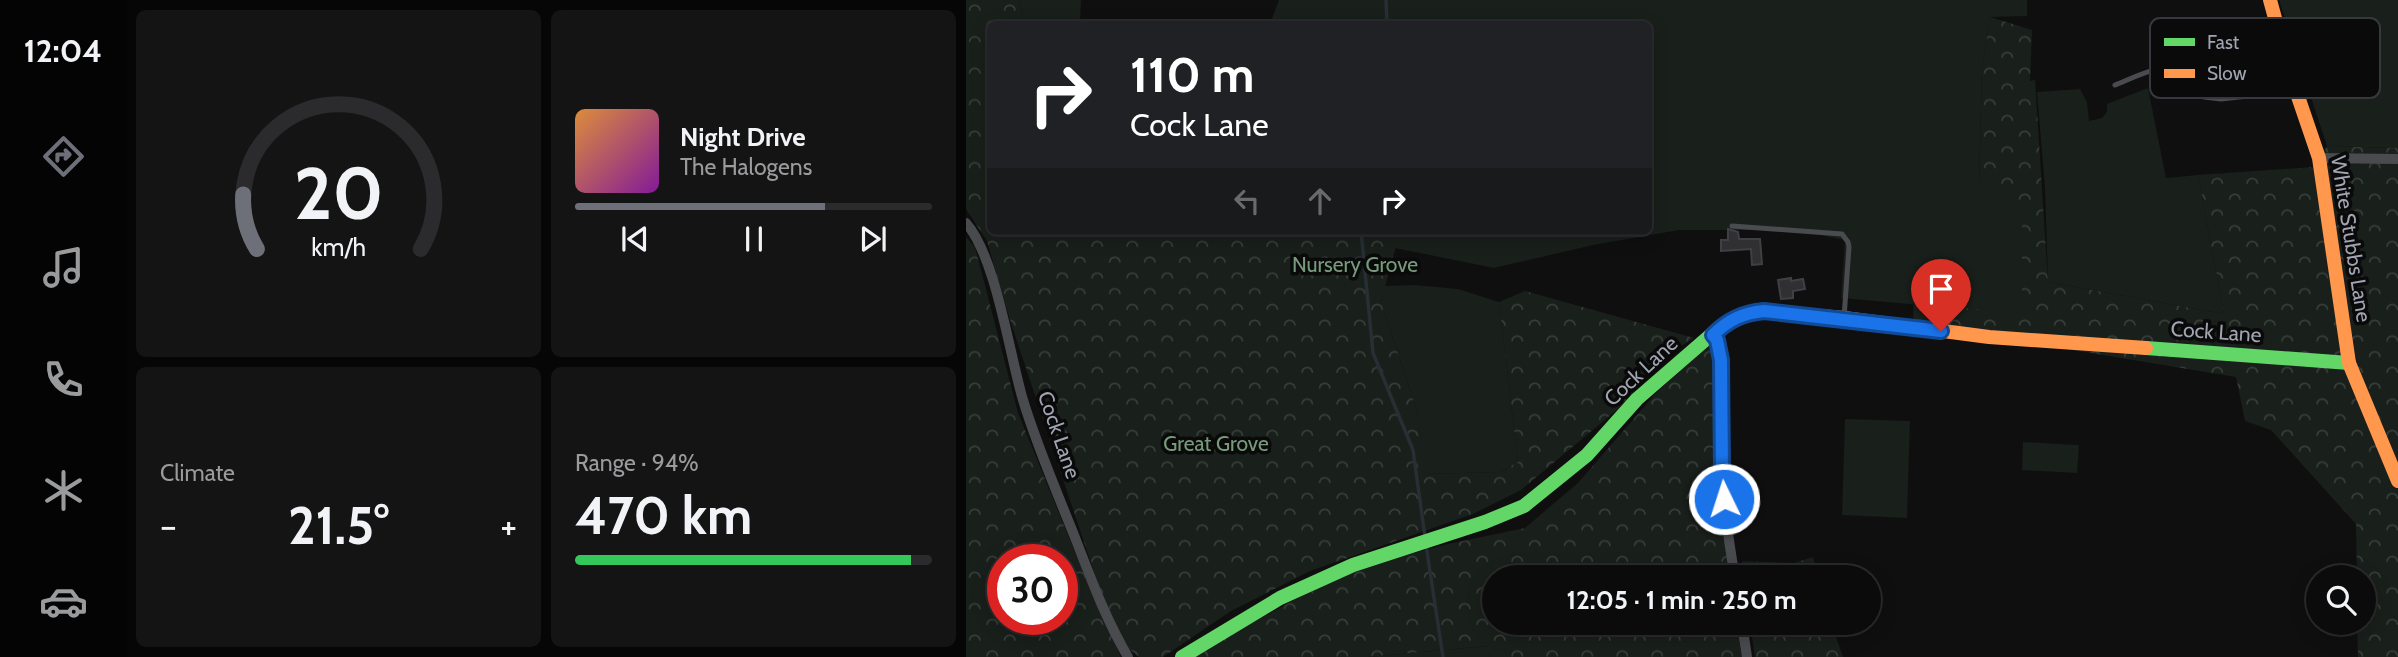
<!DOCTYPE html>
<html lang="en">
<head>
<meta charset="utf-8">
<style>
  body { margin:0; font-family:Cabin,sans-serif; background:#141415; color:#f1f3f6; height:100vh; display:flex; flex-direction:column; font-size:26px; white-space:nowrap }
  * { box-sizing:border-box; margin:0 }
  p { font-size:23px; color:#9a9b9d }
  .icon { flex:none; width:38px; height:38px; fill:none; stroke:currentColor; stroke-width:2; stroke-linecap:round; stroke-linejoin:round }
  .map { position:relative; flex:1; overflow:hidden }
  .side { display:flex; flex-direction:column; gap:10px; padding:10px; background:#060607; width:840px }
  .side>* { flex:none }
  .guide { position:absolute; left:21px; top:21px; width:665px; height:214px; border-radius:10px; box-shadow:0 4px 18px #0003,0 0 0 2px #2b2b2d; background:#202124; color:#fff; overflow:hidden }
  .fabs { position:absolute; left:1340px; top:565px; display:grid; gap:14px }
  .fabs a { display:grid; place-items:center; width:70px; height:70px; border-radius:50%; background:#0b0b0c; box-shadow:0 4px 18px #0003,0 0 0 2px #2b2b2d; font-size:35px }
  .speed { position:absolute; left:21px; top:544px; display:flex; gap:14px; font-size:35px; font-weight:700; text-align:center }
  .speed>* { display:grid; place-content:center; width:91px; height:91px; border-radius:50%; background:#0b0b0c; box-shadow:0 4px 18px #0003,0 0 0 2px #2b2b2d; line-height:1 }
  .speed .limit { border:10px solid #d22; background:#fff; color:#111 }
  .pin { position:absolute; display:grid; place-items:center; width:60px; height:60px; color:#fff; margin:-72px -30px; border-radius:50% 50% 50% 0; rotate:-45deg; box-shadow:0 0 7px #0007 }
  .pin .icon { rotate:45deg }
  .me { position:absolute; width:77px; margin:-38px; rotate:356deg; stroke-linejoin:round; filter:drop-shadow(0 0 5px #0008) }
  .turn { display:flex; align-items:center; gap:24px; height:147px; padding:0 28px; font-size:32px }
  .turn .icon { width:91px; height:91px; stroke-width:2.5 }
  .turn b { display:block; font-size:49px; line-height:60px }
  .lanes { display:flex; align-items:center; height:66px; padding:0 28px; background:#0003; justify-content:center; gap:35px; direction:ltr }
  .lanes .off { opacity:.35 }
  .big { font-size:52px; font-weight:800; line-height:1.1 }
  .side .card { flex:1; display:flex; flex-direction:column; justify-content:center; gap:10px; min-width:0; padding:0 24px; border-radius:10px; background:#141415 }
  .side .dial { align-items:center; gap:0 }
  .dial svg { height:182px; overflow:visible; fill:none; stroke:#2b2b2d; stroke-width:7; stroke-linecap:round; text-anchor:middle }
  .dial text { fill:#f1f3f6; stroke:none }
  .song { display:flex; align-items:center; gap:21px }
  .cover { width:84px; height:84px; border-radius:10px; background:linear-gradient(135deg,hsl(30 70% 55%),hsl(290 70% 35%)) }
  .played { height:7px; border-radius:4px; background:linear-gradient(90deg,#6d7079 70%,#2b2b2d 70%) }
  .keys { display:flex; justify-content:space-around; direction:ltr }
  .heat { display:flex; justify-content:space-between; align-items:center; font-size:38px; direction:ltr }
  .charge { height:10px; border-radius:5px; background:linear-gradient(90deg,#34c759 94%,#2b2b2d 0) }
  .side .tiles { flex:1; display:grid; gap:10px; grid-template-columns:repeat(2,1fr) }
  .trip { position:absolute; left:516px; top:565px; width:399px; height:70px; border-radius:35px; background:#0b0b0c; box-shadow:0 4px 18px #0003,0 0 0 2px #2b2b2d; font-weight:800; line-height:70px; text-align:center }
  main { display:flex; flex:1; min-height:0 }
  .tab-bar { display:flex; flex-direction:column; width:126px; justify-content:space-around; align-items:center; background:#040405; color:#9a9b9d }
  .tab-bar .icon { width:49px; height:49px }
  .tab-bar .on { color:#6d7079 }
  .tab-bar b { font-size:32px; color:#f1f3f6 }
  .map>svg:first-child { display:block }
  .grass { fill:#191f1a }
  .forest { fill:url(#forest-crowns); fill-rule:evenodd }
  .lines { fill:none; stroke-linecap:round; stroke-linejoin:round }
  .stream { stroke:#272e34; stroke-width:3.5 }
  .building { fill:#303032; stroke:#3e4044; stroke-width:2 }
  .lane { stroke:#4a4b4f; stroke-width:5 }
  .street { stroke:#4a4b4f; stroke-width:10 }
  .fast { stroke:#63d668; stroke-width:14 }
  .slow { stroke:#ff974d; stroke-width:14 }
  .route-casing { stroke:#114b97; stroke-width:18 }
  .route { stroke:#1a73e8; stroke-width:12 }
  .labels { text-anchor:middle; stroke-width:7; stroke-linejoin:round; paint-order:stroke }
  .street-label { font-size:21px; fill:#a0a5b1; stroke:#0a0a0b }
  .park-label { font-size:21px; fill:#779b7a; stroke:#0a0a0b }
  .key { fill:#0a0a0b; stroke:#37383d; stroke-width:2 }
  .key-label { font-size:19px; fill:#a0a5b1 }
</style>
</head>
<body>
<main>
<nav class="tab-bar">
<b>12:04</b>
<svg class="icon on" aria-label="directions" viewBox="0 0 24 24"><path d="M12 3l9 9-9 9-9-9zM9 14v-3h6M13 9l2 2-2 2"/></svg>
<svg class="icon" aria-label="music" viewBox="0 0 24 24"><path d="M9 18V5l10-2v13"/><circle cx="6" cy="18" r="3"/><circle cx="16" cy="16" r="3"/></svg>
<svg class="icon" aria-label="phone" viewBox="0 0 24 24"><path d="M5 4h4l2 5-3 2q2 4 5 5l2-3 5 2v4C11 20 4 13 5 4z"/></svg>
<svg class="icon" aria-label="climate" viewBox="0 0 24 24"><path d="M12 3v18M4 7l16 10M4 17L20 7"/></svg>
<svg class="icon" aria-label="car" viewBox="0 0 24 24"><path d="M5 17H2v-5l4-1 3-4h7l3 4 3 1v5h-3M9 17h6M6 11h13"/><circle cx="7" cy="17" r="2"/><circle cx="17" cy="17" r="2"/></svg>
</nav>
<section class="side">
<div class="tiles">
<div class="card dial"><svg viewBox="0 0 100 80">
<path d="M14 69A42 42 0 1 1 86 69"/>
<path d="M14 69A42 42 0 0 1 8 45" stroke="#6d7079"/>
<text x="50" y="56" font-size="32" font-weight="700">20</text>
<text x="50" y="72" font-size="11">km/h</text>
</svg></div>
<div class="card">
<div class="song"><i class="cover"></i><div><b>Night Drive</b><p>The Halogens</p></div></div>
<div class="played"></div>
<div class="keys"><svg class="icon" aria-label="previous" viewBox="0 0 24 24"><path d="M18 5L8 12l10 7zM5 5v14"/></svg><svg class="icon" aria-label="pause" viewBox="0 0 24 24"><path d="M8 5v14M16 5v14"/></svg><svg class="icon" aria-label="next" viewBox="0 0 24 24"><path d="M6 5l10 7-10 7zM19 5v14"/></svg></div>
</div>
<div class="card"><p>Climate</p>
<div class="heat"><a>−</a><b class="big">21.5°</b><a>+</a></div>
</div>
<div class="card"><p>Range · 94%</p><b class="big">470 km</b><div class="charge"></div></div>
</div>
</section>
<div class="map">
<svg width="1432" height="657" viewBox="0 0 1432 657">
  <defs>
    <pattern id="forest-crowns" width="20" height="18" patternUnits="userSpaceOnUse" patternTransform="scale(1.75)"><rect width="20" height="18" fill="#191f1a"/><path d="M2 6a3 3 0 1 1 6 0M12 15a3 3 0 1 1 6 0" fill="none" stroke="#373d39"/></pattern>
  </defs>
  <rect width="100%" height="100%" fill="#0f0f10"/>
  <path class="grass" d="M53 0H115L114 24H58Z
    M313 0H1061V16L1024 17 1016 69 1013 187 1056 202V314L875 298 879 240 829 230H713L627 245 528 268 429 248 434 231H682V24H304Z
    M1313 0H1432V148L1361 146Z
    M1182 88 1200 178 1232 175 1258 314 1082 282 1079 188 1071 92 1114 89 1121 102 1123 121 1136 118 1141 112V104Z
    M449 285 492 289 533 302 552 462 534 472 460 474 451 411 415 302 419 286Z
    M879 419 944 421 941 518 876 515Z
    M1057 442 1113 445 1111 473 1056 470Z
    M522 646 524 657H401Z"/>
  <path class="forest" d="M0 0H53L58 24H24V231H434L415 302 451 411 461 474 534 472 552 462 533 302 559 291 728 338 699 356 653 408 555 490 507 514 344 571 265 611 197 657H173L159 646 132 584 44 320 21 241 0 209Z
    M1024 17 1066 30 1064 81 1069 80 1082 282 1258 314 1232 175 1347 167 1361 146 1432 148V657H1392L1391 623H1398V578L1391 577 1390 524 1305 430 1279 421 1270 377 1059 342 948 337 947 304 1056 313V203L1013 188 1016 69Z
    M0 237 9 247 52 413 128 599 155 657H0ZM37 560H96V620H37Z
    M743 346 747 347 751 353 752 453 766 577 528 578V623H772L777 657H524L521 646 401 657H224L330 599 401 565 482 544 559 528 612 483 690 393 736 350Z
    M847 557 852 577H778L776 561 828 563Z
    M784 623H865L877 657H789Z"/>
  <g class="lines">
    <path class="stream" d="M420 0 421 24
      M395 231 407 353 447 450 459 537
      M460 545 477 657"/>
  </g>
  <path class="building" d="M762 229 772 232 773 239H794L796 264 786 265 785 249 755 251V240H762Z
    M825 278V281L837 279 839 289 827 291V298L815 299 812 280Z"/>
  <g class="lines">
    <path class="lane" d="M1149 85C1165 79 1211 55 1225 72 1230 80 1232 90 1238 97L1255 99 1327 91
      M766 226 876 234 882 242 883 247 878 318"/>
    <path class="street" d="M1353 158 1432 159
      M0 223C30 257 43 353 57 400 71 446 90 490 108 535 124 576 139 618 162 657
      M747 335C764 357 754 443 756 475 758 509 763 543 769 578
      M776 623 781 657"/>
    <path class="fast" d="M1180 348 1383 363
      M216 657 314 598 387 565 519 522 558 506 621 455 671 399 754 327 775 316"/>
    <path class="slow" d="M1304 0 1324 73 1353 158 1383 363 1432 481
      M775 316 798 311 878 318 1023 337 1180 348"/>
  </g>
  <g class="lines">
    <defs>
      <path id="route" d="M758 499 756 472 755 360 751 340 747 335C762 320 777 313 798 311L975 331"/>
    </defs>
    <use href="#route" class="route-casing"/>
    <use href="#route" class="route"/>
  </g>
  <g class="labels">
    <g class="street-label">
      <text transform="translate(1385 239) rotate(81)" y="7">White Stubbs Lane</text>
      <text transform="translate(1250 332) rotate(4)" y="7">Cock Lane</text>
      <text transform="translate(675 371) rotate(-43)" y="7">Cock Lane</text>
      <text transform="translate(93 435) rotate(71)" y="7">Cock Lane</text>
    </g>
    <g class="park-label">
      <text x="389" y="272">Nursery Grove</text>
      <text x="250" y="451">Great Grove</text>
    </g>
  </g>
  <rect x="1184" y="18" width="230" height="80" rx="10" class="key"/>
  <rect x="1198" y="38" width="31" height="8" fill="#63d668"/>
  <rect x="1198" y="69" width="31" height="9" fill="#ff974d"/>
  <g class="key-label">
    <text x="1241" y="49">Fast</text>
    <text x="1241" y="80">Slow</text>
  </g>
</svg>
<div class="fabs">
<a><svg class="icon" aria-label="search" viewBox="0 0 24 24"><circle cx="10" cy="10" r="6"/><path d="M15 15l6 6"/></svg></a>
</div>
<div class="speed"><div class="limit">30</div></div>
<div class="pin" style="left:975px;top:331px;background:#d93025"><svg class="icon" aria-label="arrive" viewBox="0 0 24 24"><path d="M6 21V4h12l-3 4 3 4H6"/></svg></div>
<svg class="me" style="left:758px;top:499px" viewBox="-20 -20 40 40"><circle r="17" fill="#1a73e8" stroke="#fff" stroke-width="3"/><path d="M0-11L8 9 0 5-8 9z" fill="#fff"/></svg>
<div class="trip">12:05 · 1 min · 250 m</div>
<div class="guide">
<div class="turn"><svg class="icon" aria-label="right" viewBox="0 0 24 24"><path d="M7 20v-9h11M14 6l5 5-5 5"/></svg><div><b>110 m</b>Cock Lane</div></div>
<div class="lanes"><svg class="icon off" aria-label="left" viewBox="0 0 24 24"><path d="M17 20v-9H6M10 6l-5 5 5 5"/></svg><svg class="icon off" aria-label="ahead" viewBox="0 0 24 24"><path d="M12 20V5M6 11l6-6 6 6"/></svg><svg class="icon" aria-label="right" viewBox="0 0 24 24"><path d="M7 20v-9h11M14 6l5 5-5 5"/></svg></div>
</div>
</div>
</main>
</body>
</html>
